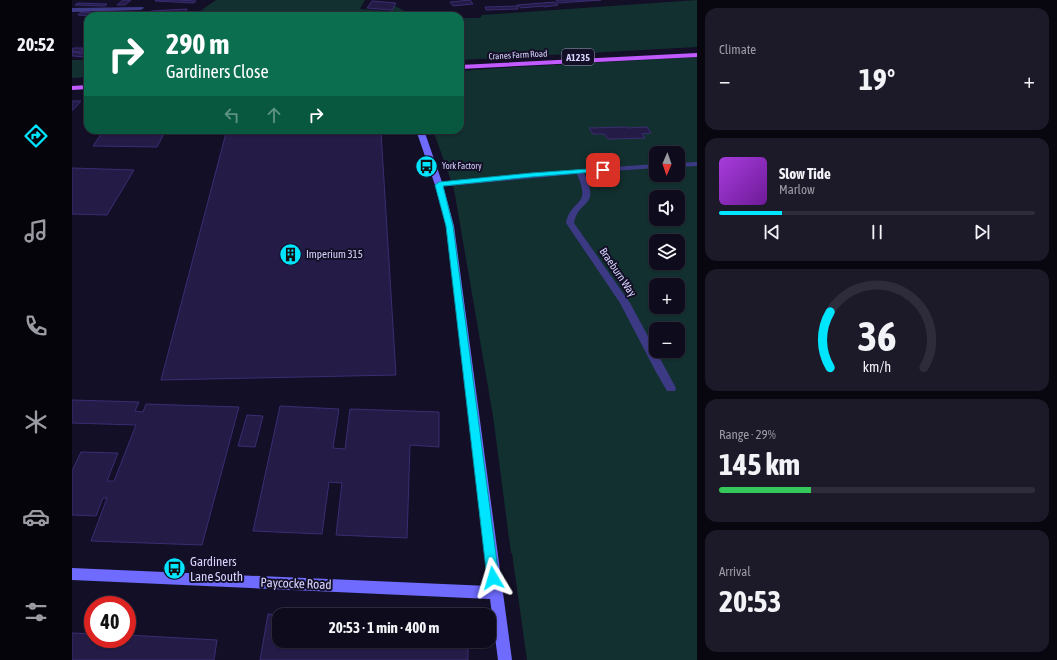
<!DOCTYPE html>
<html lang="en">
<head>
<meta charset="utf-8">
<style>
  body { margin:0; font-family:"Asap Condensed",sans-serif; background:#1c1929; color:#f1f3f6; height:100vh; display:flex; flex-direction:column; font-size:15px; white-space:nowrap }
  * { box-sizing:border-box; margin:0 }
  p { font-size:13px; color:#9b9ba3 }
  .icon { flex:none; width:22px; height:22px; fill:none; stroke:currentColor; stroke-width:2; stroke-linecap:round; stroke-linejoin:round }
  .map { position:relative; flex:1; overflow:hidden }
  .side { display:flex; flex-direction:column; gap:8px; padding:8px; background:#08060f; width:360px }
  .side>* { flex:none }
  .guide { position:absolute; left:12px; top:12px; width:380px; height:122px; border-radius:12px; box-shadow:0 1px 3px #0004,0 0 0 1px #2e2b3b; background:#0b6e4f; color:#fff; overflow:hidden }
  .needle { width:26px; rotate:182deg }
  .controls { position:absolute; left:577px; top:146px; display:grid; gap:8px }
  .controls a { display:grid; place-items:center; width:36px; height:36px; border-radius:8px; background:#0e0b1c; box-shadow:0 1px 3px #0004,0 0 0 1px #2e2b3b; font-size:20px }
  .speed { position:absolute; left:12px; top:596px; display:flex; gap:8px; font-size:20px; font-weight:700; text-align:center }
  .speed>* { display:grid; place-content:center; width:52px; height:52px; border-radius:50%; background:#0e0b1c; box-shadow:0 1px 3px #0004,0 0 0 1px #2e2b3b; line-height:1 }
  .speed .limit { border:6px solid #d22; background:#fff; color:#111 }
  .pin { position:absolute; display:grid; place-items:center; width:34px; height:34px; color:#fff; margin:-17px; border-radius:8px; box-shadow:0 2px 6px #0006 }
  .me { position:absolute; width:44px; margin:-22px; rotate:353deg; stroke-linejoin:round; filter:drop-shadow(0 0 3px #0008) }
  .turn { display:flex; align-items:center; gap:14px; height:84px; padding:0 16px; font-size:18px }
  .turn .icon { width:52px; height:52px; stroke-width:2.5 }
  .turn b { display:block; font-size:28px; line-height:34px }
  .lanes { display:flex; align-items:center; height:38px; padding:0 16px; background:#0003; justify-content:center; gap:20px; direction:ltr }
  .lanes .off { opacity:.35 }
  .big { font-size:30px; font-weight:700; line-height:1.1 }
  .side .card { flex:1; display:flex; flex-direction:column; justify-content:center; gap:6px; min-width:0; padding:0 14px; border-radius:12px; background:#1c1929 }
  .side .dial { align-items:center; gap:0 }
  .dial svg { height:104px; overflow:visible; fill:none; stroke:#2e2b3b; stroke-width:7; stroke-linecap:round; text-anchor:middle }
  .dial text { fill:#f1f3f6; stroke:none }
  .song { display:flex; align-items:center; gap:12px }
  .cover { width:48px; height:48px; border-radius:6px; background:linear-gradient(135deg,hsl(280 70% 55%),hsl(280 70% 35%)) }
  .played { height:4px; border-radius:2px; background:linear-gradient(90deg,#00e5ff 20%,#2e2b3b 20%) }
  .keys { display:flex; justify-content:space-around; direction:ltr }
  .heat { display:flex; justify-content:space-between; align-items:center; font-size:22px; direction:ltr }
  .charge { height:6px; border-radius:3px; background:linear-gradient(90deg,#34c759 29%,#2e2b3b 0) }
  .trip { position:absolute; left:200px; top:608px; width:224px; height:40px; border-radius:12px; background:#0e0b1c; box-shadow:0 1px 3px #0004,0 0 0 1px #2e2b3b; font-weight:700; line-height:40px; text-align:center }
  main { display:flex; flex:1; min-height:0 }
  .menu { display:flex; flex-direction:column; width:72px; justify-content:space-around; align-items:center; background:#06040b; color:#9b9ba3 }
  .menu .icon { width:28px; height:28px }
  .menu .on { color:#00e5ff }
  .menu b { font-size:18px; color:#f1f3f6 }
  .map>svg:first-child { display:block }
  .green { fill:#12302f; fill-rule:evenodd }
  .building { fill:#241b47; stroke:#3b2d73 }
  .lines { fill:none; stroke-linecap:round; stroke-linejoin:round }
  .street { fill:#3d3a85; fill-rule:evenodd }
  .secondary { fill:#6f6bff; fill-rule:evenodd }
  .primary { fill:#c25bff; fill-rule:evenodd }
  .route { fill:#00e5ff; stroke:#0095a6 }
  .labels { text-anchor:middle; stroke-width:4; stroke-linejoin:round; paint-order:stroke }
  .far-street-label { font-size:9px; fill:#d9d4ff; stroke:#130f26 }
  .far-poi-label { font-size:9px; fill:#d9d4ff; stroke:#130f26; text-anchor:start }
  .shield { fill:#130f26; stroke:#9e99be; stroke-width:1 }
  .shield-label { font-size:10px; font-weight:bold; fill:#d9d4ff }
  .poi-label { font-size:11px; fill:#d9d4ff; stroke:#130f26; text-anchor:start }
  .street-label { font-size:11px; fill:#d9d4ff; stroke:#130f26 }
  .near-poi-label { font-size:13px; fill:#d9d4ff; stroke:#130f26; text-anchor:start }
  .near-street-label { font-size:13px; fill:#d9d4ff; stroke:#130f26 }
</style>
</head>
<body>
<main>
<nav class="menu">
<b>20:52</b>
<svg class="icon on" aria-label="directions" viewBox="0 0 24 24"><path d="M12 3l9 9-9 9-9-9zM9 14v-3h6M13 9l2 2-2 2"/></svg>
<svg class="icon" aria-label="music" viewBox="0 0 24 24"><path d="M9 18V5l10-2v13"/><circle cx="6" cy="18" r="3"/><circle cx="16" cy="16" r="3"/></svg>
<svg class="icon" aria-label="phone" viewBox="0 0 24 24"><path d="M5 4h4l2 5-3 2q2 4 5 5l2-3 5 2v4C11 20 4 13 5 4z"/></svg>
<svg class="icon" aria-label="climate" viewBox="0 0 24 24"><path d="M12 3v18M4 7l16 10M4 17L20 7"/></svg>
<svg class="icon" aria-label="car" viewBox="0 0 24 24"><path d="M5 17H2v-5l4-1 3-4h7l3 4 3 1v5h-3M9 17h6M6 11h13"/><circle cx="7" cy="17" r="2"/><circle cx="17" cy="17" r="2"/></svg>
<svg class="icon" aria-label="filters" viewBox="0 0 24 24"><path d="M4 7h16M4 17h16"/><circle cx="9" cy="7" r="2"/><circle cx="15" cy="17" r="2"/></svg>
</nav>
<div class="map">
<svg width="625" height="660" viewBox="0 0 625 660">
  <rect width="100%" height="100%" fill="#130f26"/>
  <path class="green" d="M144 0H293L288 9 318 11 323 6 337 13 358 12 360 16H121Z
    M625 0V47L388 60V18H408L410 15Z
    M625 57V660H455L440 553H439L421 416 382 189 361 130H388V71L428 68ZM584 153H606V175H584ZM584 197H606V219H584ZM584 241H606V263H584ZM584 285H606V307H584ZM584 329H606V351H584Z
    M0 60H16V77L0 78Z"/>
  <path class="building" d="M51 0H59L53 5H45Z
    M84 0H106L124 1 122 3 83 1Z
    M398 0 401 4 381 6 378 2Z
    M484 0H529L486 3Z
    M300 1 324 3 320 10 295 8Z
    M483 2 486 5 472 7 471 6 449 8 445 5Z
    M6 3 35 4 33 6 3 5Z
    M445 6 446 9 414 10 413 7Z
    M115 9 114 12 78 13 79 11Z
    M9 12 27 13 24 16 6 15Z
    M1 48H11L9 50 16 51 14 52H0Z
    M0 52H7L6 53 13 54 10 57 2 56H0Z
    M0 101H9L1 110H0Z
    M554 127 555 128 575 127 579 133 570 134 573 138 536 139 532 134H521L517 128Z
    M32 130H94L85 147 21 146Z
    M213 130H299V132H309L324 375 89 380 154 133H213Z
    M0 168 62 170 35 215 0 214Z
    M0 400 67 402 63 411 71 412 74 404 167 407 130 545 19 541 35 498H31L24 516 0 515V471L9 452 46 453 35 481H42L64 425 0 423Z
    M208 406 267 409 261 448 273 449 278 409 367 412V447L338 445 335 538 264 535 270 483 257 482 250 534 181 531Z
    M175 415 191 416 183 447 166 446Z
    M196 614 210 615H207V641H396V660H188Z
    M0 633 21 634V639H55V635L145 640 142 660H0Z"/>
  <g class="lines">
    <path class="street" d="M71 7 72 8 69 10 0 12V8Z
      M625 162V166L606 167V163Z
      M584 164V168L512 173C529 209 507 198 502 223L558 303 604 388 603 391H595L584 372 548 303 494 223C499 198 520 208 505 174L367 187 363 185 367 183 459 173Z"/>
    <path class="secondary" d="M344 130H352L371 185 382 226 440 660H426L418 599 0 580V568L417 586 374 226 363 185Z"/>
    <path class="primary" d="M625 53V57L388 69V65Z
      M16 85V89L0 90V86Z"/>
  </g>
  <path class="route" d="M531 168H534V171L459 177 371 186 381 226 427 578 426 582 421 583 417 582 415 578 374 226 363 185 367 182 459 173Z"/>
  <defs>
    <symbol id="bus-disc" viewBox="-11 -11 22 22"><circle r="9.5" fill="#00e5ff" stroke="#130f26"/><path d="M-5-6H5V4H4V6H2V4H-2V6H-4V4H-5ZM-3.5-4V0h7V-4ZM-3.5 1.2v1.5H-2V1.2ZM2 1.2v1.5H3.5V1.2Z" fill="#111"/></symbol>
    <symbol id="building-disc" viewBox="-11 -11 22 22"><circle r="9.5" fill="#00e5ff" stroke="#130f26"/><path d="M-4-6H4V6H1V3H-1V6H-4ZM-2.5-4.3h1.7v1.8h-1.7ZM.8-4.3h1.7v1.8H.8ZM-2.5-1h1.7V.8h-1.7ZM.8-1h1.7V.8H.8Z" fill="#111"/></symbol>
  </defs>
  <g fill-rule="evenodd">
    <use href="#bus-disc" x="342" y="154" width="25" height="25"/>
    <use href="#building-disc" x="206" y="242" width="25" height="25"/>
    <use href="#bus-disc" x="90" y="556" width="25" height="25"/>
  </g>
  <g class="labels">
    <g class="far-street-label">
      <text transform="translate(446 55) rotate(-3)" y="3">Cranes Farm Road</text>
    </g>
    <g class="far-poi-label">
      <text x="370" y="169">York Factory</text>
    </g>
    <rect class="shield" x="490" y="49" width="32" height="16" rx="3"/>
    <g class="shield-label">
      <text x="506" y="61">A1235</text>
    </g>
    <g class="poi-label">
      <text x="234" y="258">Imperium 315</text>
    </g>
    <g class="street-label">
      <text transform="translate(546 272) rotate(56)" y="4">Braeburn Way</text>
    </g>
    <g class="near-poi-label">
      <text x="118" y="566">Gardiners<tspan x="118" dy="15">Lane South</tspan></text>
    </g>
    <g class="near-street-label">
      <text transform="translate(224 583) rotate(2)" y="5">Paycocke Road</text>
    </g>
  </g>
</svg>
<div class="controls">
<a><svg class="needle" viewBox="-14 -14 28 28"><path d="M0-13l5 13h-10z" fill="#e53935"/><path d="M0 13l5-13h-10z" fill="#9b9ba3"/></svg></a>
<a><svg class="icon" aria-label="sound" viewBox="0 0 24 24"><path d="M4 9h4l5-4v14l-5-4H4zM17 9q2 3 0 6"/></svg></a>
<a><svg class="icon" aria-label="layers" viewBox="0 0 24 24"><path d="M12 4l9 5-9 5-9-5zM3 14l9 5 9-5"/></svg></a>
<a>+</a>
<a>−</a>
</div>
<div class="speed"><div class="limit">40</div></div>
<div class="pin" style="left:531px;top:170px;background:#d93025"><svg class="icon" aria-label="arrive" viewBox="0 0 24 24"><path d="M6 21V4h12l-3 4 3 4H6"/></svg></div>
<svg class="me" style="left:421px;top:578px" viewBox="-20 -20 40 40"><path d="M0-17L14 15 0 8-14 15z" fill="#00e5ff" stroke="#fff" stroke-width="4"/></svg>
<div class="trip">20:53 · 1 min · 400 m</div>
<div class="guide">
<div class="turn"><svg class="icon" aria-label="right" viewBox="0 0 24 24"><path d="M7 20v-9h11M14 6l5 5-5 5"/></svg><div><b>290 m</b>Gardiners Close</div></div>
<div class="lanes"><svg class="icon off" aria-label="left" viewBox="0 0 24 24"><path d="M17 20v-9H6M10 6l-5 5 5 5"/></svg><svg class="icon off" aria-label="ahead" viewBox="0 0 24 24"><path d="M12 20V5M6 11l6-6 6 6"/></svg><svg class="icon" aria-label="right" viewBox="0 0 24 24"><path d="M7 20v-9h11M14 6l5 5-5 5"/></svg></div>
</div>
</div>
<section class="side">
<div class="card"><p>Climate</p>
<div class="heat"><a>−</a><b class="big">19°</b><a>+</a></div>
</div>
<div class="card">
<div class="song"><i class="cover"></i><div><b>Slow Tide</b><p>Marlow</p></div></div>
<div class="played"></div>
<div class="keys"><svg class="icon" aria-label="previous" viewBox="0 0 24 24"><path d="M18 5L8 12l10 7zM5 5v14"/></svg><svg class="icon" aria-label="pause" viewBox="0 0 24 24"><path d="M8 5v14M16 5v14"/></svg><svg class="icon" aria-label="next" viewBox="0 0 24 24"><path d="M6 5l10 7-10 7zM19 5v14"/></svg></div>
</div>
<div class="card dial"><svg viewBox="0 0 100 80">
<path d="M14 69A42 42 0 1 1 86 69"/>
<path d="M14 69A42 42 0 0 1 14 26" stroke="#00e5ff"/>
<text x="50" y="56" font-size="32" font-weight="700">36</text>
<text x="50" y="72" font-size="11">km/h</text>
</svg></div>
<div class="card"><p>Range · 29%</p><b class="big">145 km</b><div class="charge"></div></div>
<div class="card"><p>Arrival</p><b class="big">20:53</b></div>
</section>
</main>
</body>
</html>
